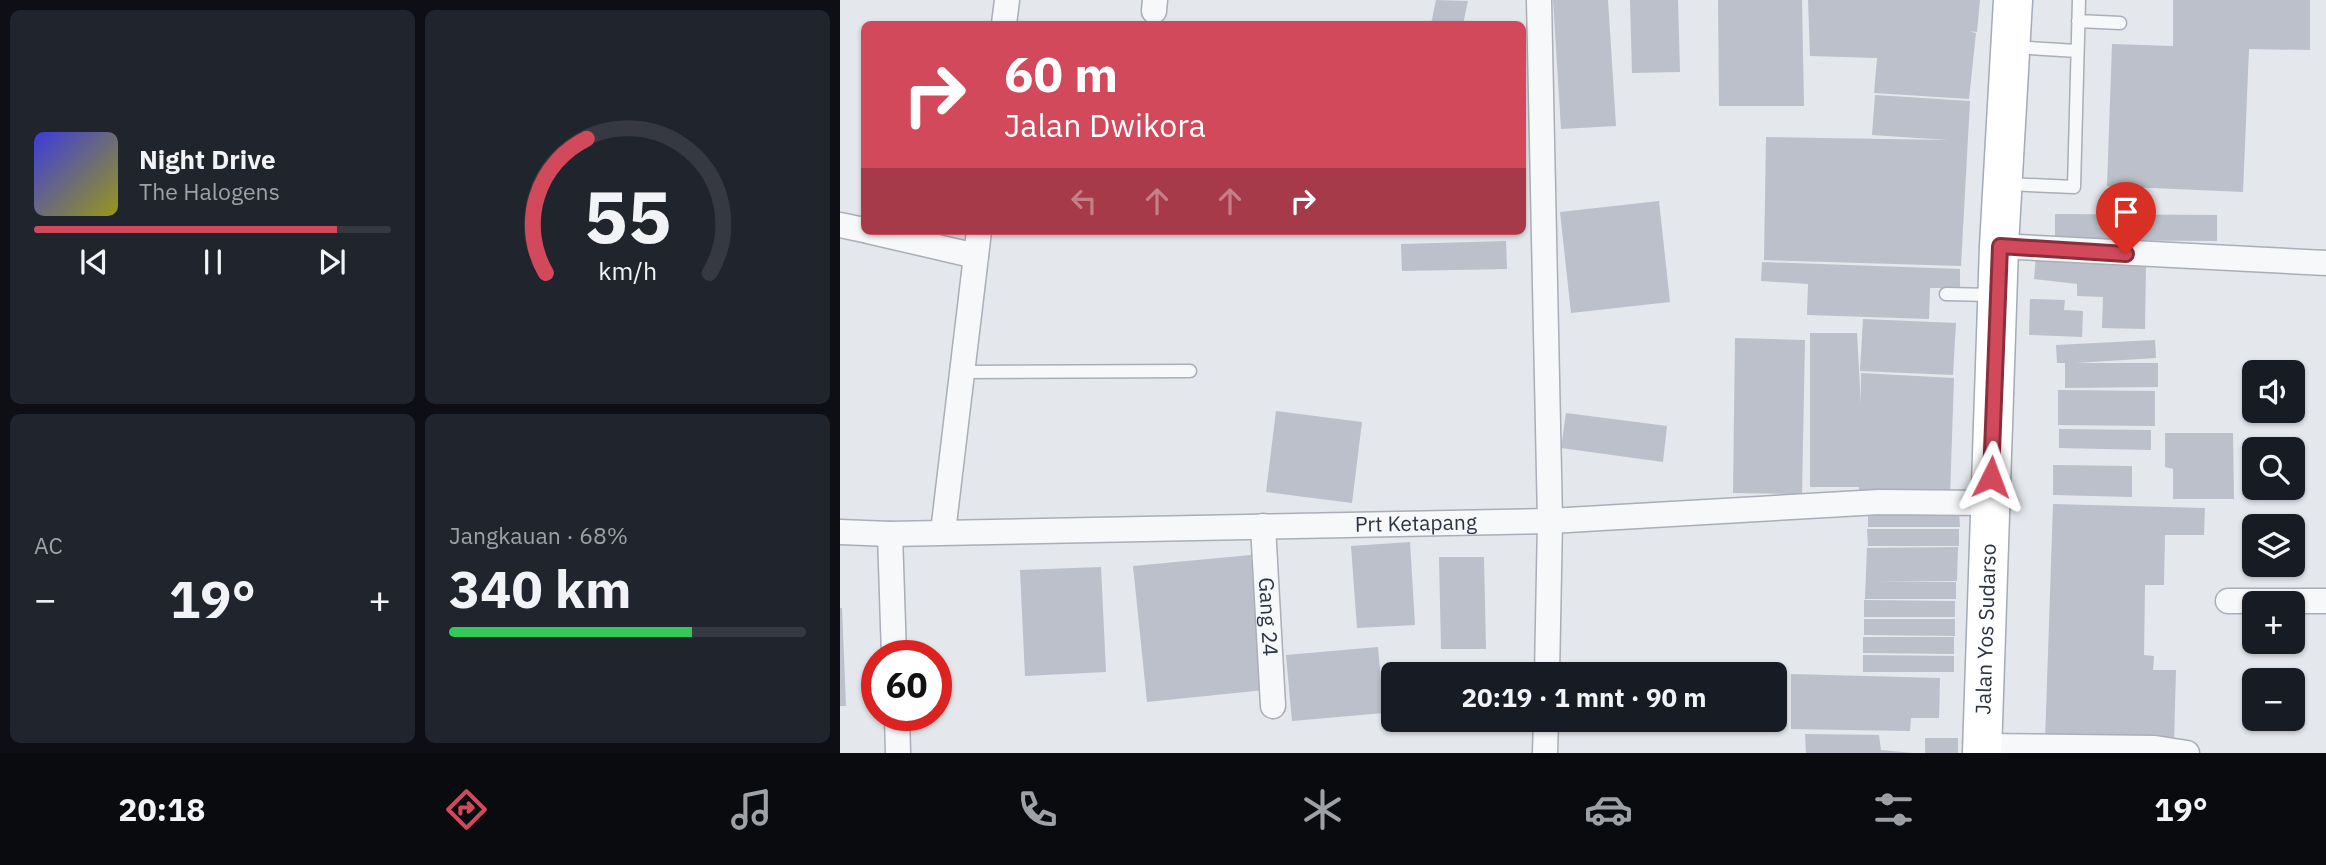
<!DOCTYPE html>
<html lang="id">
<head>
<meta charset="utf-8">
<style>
  body { margin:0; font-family:"IBM Plex Sans",sans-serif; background:#20242c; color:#f1f3f6; height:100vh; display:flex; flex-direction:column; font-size:26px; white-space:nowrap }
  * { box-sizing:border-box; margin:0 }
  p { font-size:23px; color:#9ea1a6 }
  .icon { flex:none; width:38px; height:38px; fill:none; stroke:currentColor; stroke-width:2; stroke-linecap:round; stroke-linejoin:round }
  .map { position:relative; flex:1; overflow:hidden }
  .panel { display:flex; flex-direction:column; gap:10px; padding:10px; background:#0d0f14; width:840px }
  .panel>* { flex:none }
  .banner { position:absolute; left:21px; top:21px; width:665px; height:214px; border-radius:10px; box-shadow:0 2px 5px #0004; background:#d1495b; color:#fff; overflow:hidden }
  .controls { position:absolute; left:1402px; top:360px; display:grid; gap:14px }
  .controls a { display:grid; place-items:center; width:63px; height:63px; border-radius:10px; background:#171b24; box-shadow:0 2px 5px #0004; font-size:35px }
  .speed { position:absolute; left:21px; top:640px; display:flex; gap:14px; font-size:35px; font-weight:700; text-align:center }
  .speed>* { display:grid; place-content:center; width:91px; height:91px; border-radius:50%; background:#171b24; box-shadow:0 2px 5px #0004; line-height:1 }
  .speed .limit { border:10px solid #d22; background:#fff; color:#111 }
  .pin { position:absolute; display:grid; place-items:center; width:60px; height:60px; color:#fff; margin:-72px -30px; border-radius:50% 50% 50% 0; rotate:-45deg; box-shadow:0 0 7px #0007 }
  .pin .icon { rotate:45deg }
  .me { position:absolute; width:77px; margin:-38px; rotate:3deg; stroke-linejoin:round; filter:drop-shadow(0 0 5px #0008) }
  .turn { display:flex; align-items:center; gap:24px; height:147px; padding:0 28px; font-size:32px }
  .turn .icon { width:91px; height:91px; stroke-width:2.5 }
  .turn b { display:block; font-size:49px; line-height:60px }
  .lanes { display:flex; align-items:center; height:66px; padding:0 28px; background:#0003; justify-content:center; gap:35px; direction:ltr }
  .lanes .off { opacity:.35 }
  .big { font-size:52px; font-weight:800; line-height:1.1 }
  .panel .tile { flex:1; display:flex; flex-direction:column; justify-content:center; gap:10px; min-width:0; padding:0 24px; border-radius:10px; background:#20242c }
  .panel .dial { align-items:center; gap:0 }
  .dial svg { height:182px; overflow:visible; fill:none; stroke:#363941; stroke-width:7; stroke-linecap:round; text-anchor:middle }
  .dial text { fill:#f1f3f6; stroke:none }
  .song { display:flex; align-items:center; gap:21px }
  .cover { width:84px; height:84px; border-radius:10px; background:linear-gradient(135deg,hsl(240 70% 55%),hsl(60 70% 35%)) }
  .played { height:7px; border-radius:4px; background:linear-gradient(90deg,#d1495b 85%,#363941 85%) }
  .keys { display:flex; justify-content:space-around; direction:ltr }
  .heat { display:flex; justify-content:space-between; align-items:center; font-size:38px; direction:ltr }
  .charge { height:10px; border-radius:5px; background:linear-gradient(90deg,#34c759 68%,#363941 0) }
  .panel .tiles { flex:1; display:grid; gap:10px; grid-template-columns:repeat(2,1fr) }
  .trip { position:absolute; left:541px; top:662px; width:406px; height:70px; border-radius:10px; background:#171b24; box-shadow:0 2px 5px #0004; font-weight:800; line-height:70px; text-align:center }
  .dock { display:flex; height:112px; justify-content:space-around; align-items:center; background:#090b0e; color:#9ea1a6 }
  .dock .icon { width:49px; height:49px }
  .dock .active { color:#d1495b }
  .dock b { font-size:32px; color:#f1f3f6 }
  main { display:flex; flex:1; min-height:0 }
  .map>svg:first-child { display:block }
  .building { fill:#bbc0ca }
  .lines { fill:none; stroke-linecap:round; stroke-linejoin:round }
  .service-casing { stroke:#a9aeb7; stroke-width:15 }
  .minor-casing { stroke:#a9aeb7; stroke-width:27 }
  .primary-casing { stroke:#a3abb8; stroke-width:41 }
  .service { stroke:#f7f8fa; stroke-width:12 }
  .minor { stroke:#f7f8fa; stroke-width:24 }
  .primary { stroke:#fff; stroke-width:38 }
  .route-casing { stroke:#882f3b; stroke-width:18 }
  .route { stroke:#d1495b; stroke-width:12 }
  .labels { text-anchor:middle; stroke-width:5; stroke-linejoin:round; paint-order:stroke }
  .street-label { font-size:21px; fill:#2b3445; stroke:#f4f6f9 }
</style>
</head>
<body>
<main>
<section class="panel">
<div class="tiles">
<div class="tile">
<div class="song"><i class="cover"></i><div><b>Night Drive</b><p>The Halogens</p></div></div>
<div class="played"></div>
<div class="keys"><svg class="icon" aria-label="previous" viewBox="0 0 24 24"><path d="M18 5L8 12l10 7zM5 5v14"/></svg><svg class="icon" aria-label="pause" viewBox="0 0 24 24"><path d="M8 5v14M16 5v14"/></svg><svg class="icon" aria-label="next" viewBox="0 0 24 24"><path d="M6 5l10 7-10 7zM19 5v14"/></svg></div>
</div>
<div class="tile dial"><svg viewBox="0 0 100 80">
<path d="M14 69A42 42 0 1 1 86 69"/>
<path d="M14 69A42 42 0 0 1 32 10" stroke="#d1495b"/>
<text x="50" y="56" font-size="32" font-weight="700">55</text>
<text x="50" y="72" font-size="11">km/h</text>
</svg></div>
<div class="tile"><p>AC</p>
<div class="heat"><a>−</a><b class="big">19°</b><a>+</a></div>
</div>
<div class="tile"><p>Jangkauan · 68%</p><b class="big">340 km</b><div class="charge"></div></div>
</div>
</section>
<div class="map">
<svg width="1486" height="753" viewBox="0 0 1486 753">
  <rect width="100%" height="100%" fill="#e4e7ec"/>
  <path class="building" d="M596 0 628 1 623 24H591Z
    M713 0H768L776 126 721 129Z
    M790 0H838L840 72 792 73Z
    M878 0H962L964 106H879Z
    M968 0H1140L1137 32 1129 31 1136 33 1129 99 1034 93 1037 58 970 56Z
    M1333 0H1470V50L1409 49 1403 192 1267 186 1272 44 1333 46Z
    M1035 95 1130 101 1121 266 924 260 926 137 1108 140 1032 135Z
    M819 201 830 302 731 313 720 212Z
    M1215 214 1377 215V241L1215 240Z
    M666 241 667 269 562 271 561 244Z
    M1196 256 1306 263 1305 329 1262 328 1263 297 1237 296V284L1194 279Z
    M922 262 1120 269V288H1090L1089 319 967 315 968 284 921 281Z
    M1190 299 1225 300 1224 310 1243 311 1242 337 1189 335Z
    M1023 319 1116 323 1113 375 1020 371Z
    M970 333H1017L1021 404V373L1114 378 1110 496 1019 493V487H970Z
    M895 338 965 340 962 494 893 493Z
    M1315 340 1316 358 1236 363H1318V387L1225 388V363H1217L1216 345Z
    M1218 390 1315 391V426L1218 425Z
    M436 411 522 422 512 503 426 492Z
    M726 413 827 426 823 462 721 448Z
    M1219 429 1311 430V450L1219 448Z
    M1325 433H1393L1394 499H1333V469L1325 467Z
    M1213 465 1292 466V497L1213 495Z
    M1213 504 1365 508 1364 535H1325L1324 585H1305L1304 655 1314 656 1313 670H1336L1334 742H1205Z
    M1028 511H1119L1120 527H1028Z
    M1027 529H1119V546H1028Z
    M570 542 575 625 517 628 511 546Z
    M1118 547 1117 581H1036L1116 582V599H1025L1027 548Z
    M411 555 425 690 307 702 293 566Z
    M599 557H644L646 649H601Z
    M261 567 266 672 185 676 180 570Z
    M1024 600 1115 601V617H1024Z
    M0 608H2L6 706H0Z
    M1024 619H1115V636L1024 635Z
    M1023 637H1114V654L1023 653Z
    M538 647 544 713 452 721 446 655Z
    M1023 655 1114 656V672H1023Z
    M951 674 1100 678 1099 718H1071L1070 731 951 729Z
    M965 734 1039 735 1041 750 1073 753H966Z
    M1085 738H1118V753H1085Z"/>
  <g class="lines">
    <defs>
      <path id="service" d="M1238 21 1280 23
        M1174 47 1237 51
        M1167 184 1234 187 1239 0
        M1106 294 1153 295
        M122 372 350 371"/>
      <g id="minor">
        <path d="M699 0 710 521 707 674"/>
        <path d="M314 11 315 0"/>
        <path d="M164 24 167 0"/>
        <path d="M0 225 24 230"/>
        <path d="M28 231 136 256"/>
        <path d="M1159 246 1486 263"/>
        <path id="s1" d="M423 526 433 706"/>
        <path id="s2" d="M0 532 50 534 710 521 1039 502 1150 503"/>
        <path d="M103 532 139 231"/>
        <path d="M50 534 54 656"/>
        <path d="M1388 601H1486"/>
        <path d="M57 716 58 753"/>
        <path d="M1142 746 1315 748 1347 753"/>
        <path d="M705 753 706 719"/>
      </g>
      <g id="primary">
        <path id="s3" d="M1142 753 1159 246 1173 0"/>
      </g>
    </defs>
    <use href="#service" class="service-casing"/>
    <use href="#minor" class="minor-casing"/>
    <use href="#primary" class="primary-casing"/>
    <use href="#service" class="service"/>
    <use href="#minor" class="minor"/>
    <use href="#primary" class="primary"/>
  </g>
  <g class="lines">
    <defs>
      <path id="route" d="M1151 477 1160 246 1286 254"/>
    </defs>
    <use href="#route" class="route-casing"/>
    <use href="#route" class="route"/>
  </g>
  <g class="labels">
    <g class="street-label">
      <text dy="7" stroke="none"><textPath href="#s2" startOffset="576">Prt Ketapang</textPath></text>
      <text dy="7" stroke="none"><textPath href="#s1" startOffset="91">Gang 24</textPath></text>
      <text dy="7" stroke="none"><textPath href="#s3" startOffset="124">Jalan Yos Sudarso</textPath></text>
    </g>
  </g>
</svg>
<div class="controls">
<a><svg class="icon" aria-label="sound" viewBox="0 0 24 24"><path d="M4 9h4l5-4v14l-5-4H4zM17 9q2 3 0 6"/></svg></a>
<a><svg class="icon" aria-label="search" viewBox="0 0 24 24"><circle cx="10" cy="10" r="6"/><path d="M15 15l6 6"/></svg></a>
<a><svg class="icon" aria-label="layers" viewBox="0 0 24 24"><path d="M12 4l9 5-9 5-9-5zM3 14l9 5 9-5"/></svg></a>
<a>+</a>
<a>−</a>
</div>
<div class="speed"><div class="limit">60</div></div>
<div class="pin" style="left:1286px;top:254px;background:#d93025"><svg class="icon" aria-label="arrive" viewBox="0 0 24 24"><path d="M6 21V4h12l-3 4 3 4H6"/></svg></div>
<svg class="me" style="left:1151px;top:477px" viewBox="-20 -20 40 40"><path d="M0-17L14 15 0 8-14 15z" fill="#d1495b" stroke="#fff" stroke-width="4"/></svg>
<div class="trip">20:19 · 1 mnt · 90 m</div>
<div class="banner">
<div class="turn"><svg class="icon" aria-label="right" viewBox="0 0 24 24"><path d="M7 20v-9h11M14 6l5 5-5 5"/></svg><div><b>60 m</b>Jalan Dwikora</div></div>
<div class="lanes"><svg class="icon off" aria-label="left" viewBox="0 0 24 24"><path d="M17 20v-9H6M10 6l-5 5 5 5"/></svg><svg class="icon off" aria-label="ahead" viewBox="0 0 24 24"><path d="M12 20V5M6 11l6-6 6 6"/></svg><svg class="icon off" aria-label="ahead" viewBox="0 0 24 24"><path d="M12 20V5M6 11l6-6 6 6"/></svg><svg class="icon" aria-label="right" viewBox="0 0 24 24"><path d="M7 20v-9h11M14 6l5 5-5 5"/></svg></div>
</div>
</div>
</main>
<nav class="dock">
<b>20:18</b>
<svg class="icon active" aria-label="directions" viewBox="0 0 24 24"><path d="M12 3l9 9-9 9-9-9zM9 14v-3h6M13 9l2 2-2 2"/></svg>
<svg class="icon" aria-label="music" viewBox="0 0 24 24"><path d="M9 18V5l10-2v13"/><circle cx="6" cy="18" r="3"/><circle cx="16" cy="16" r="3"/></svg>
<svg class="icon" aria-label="phone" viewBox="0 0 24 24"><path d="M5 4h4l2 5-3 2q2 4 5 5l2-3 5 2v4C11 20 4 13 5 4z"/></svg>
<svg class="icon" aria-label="climate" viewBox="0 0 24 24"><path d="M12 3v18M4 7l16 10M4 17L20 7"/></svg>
<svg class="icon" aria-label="car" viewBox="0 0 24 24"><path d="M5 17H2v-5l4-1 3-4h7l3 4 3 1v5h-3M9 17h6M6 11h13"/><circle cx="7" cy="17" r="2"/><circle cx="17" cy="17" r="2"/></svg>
<svg class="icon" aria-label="filters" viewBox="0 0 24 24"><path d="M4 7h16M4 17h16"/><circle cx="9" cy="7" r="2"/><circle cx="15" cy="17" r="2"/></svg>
<b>19°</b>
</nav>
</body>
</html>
